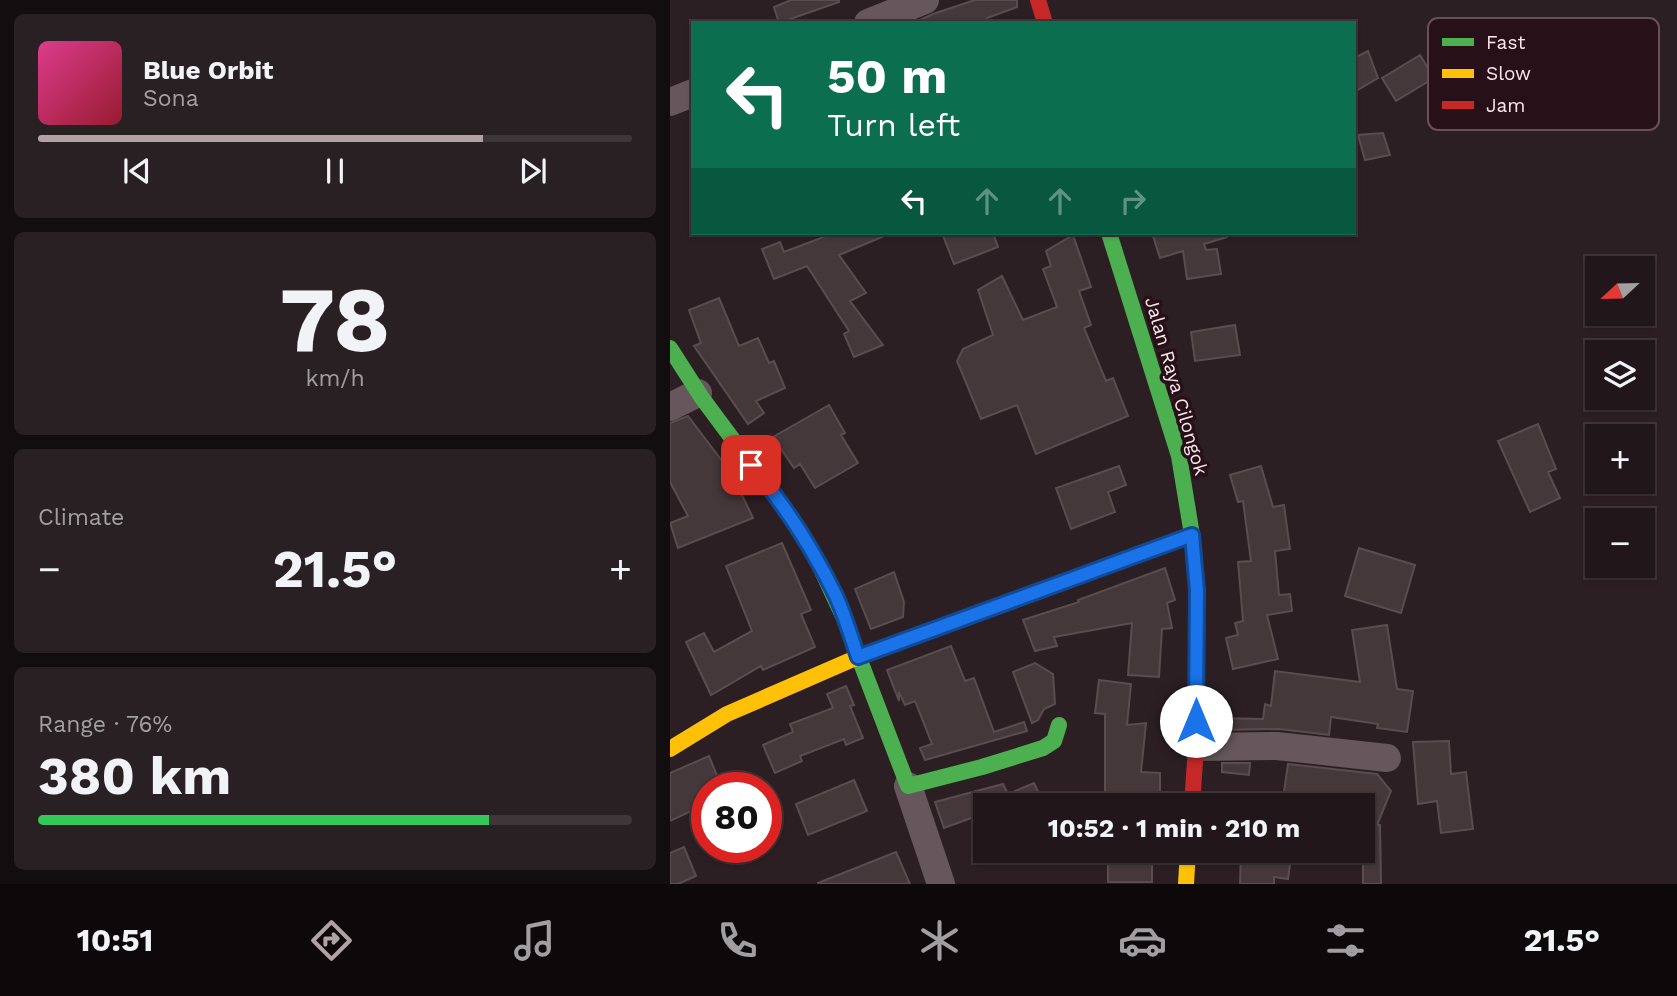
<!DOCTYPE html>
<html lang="en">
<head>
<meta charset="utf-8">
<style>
  body { margin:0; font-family:"Work Sans",sans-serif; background:#292023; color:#f1f3f6; height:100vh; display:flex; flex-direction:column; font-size:26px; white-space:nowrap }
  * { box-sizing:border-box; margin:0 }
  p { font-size:23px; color:#a29fa2 }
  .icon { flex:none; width:38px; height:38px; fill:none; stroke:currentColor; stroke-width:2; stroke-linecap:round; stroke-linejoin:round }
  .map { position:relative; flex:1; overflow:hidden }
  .side { display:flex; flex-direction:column; gap:14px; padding:14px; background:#120d0e; width:670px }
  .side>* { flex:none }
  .banner { position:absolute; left:21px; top:21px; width:665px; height:214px; border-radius:0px; box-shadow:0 2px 5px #0004,0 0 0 2px #3e3639; background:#0b6e4f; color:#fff; overflow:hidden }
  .needle { width:46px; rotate:248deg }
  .tools { position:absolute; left:915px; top:256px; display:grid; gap:14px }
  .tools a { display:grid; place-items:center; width:70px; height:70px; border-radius:0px; background:#21171a; box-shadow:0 2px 5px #0004,0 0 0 2px #3e3639; font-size:35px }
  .speed { position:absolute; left:21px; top:772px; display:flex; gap:14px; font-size:35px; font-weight:700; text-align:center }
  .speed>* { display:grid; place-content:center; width:91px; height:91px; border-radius:50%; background:#21171a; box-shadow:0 2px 5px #0004,0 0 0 2px #3e3639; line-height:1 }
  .speed .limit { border:10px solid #d22; background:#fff; color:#111 }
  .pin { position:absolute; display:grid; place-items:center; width:60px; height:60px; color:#fff; margin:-30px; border-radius:14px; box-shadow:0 4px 10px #0006 }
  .me { position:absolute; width:77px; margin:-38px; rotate:0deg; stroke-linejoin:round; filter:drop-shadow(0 0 5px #0008) }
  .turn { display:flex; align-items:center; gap:24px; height:147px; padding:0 21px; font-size:32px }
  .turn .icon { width:91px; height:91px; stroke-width:2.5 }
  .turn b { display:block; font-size:49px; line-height:60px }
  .lanes { display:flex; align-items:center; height:66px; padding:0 21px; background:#0003; justify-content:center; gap:35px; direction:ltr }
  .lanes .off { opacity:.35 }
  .big { font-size:52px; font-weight:700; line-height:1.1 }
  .side .widget { flex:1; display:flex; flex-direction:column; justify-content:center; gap:10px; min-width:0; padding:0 24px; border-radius:10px; background:#292023 }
  .side .dial { align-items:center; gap:0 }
  .dial b { font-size:91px; line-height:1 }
  .song { display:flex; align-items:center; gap:21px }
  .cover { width:84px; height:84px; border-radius:10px; background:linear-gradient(135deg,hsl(330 70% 55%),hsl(350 70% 35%)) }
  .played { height:7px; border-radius:4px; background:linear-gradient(90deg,#b2a2a6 75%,#3e3639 75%) }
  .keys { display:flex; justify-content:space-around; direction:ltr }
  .heat { display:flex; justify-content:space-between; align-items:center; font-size:38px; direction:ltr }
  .charge { height:10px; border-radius:5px; background:linear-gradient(90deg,#34c759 76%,#3e3639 0) }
  .trip { position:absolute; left:303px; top:793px; width:402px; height:70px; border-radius:0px; background:#21171a; box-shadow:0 2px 5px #0004,0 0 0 2px #3e3639; font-weight:700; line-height:70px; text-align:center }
  .tab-bar { display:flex; height:112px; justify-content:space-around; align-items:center; background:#0d090a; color:#a29fa2 }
  .tab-bar .icon { width:49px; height:49px }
  .tab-bar .on { color:#b2a2a6 }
  .tab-bar b { font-size:32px; color:#f1f3f6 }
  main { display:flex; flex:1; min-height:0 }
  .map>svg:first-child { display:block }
  .building { fill:#44383b; stroke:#594d51; stroke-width:2 }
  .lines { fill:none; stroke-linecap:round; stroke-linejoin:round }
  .street { stroke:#65575b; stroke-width:28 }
  .fast { stroke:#4caf50; stroke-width:16 }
  .slow { stroke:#ffc107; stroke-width:16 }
  .jam { stroke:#c62828; stroke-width:16 }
  .route-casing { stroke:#114b97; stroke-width:18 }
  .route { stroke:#1a73e8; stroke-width:12 }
  .labels { text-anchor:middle; stroke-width:7; stroke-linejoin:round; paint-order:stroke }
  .street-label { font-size:19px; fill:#fae8ed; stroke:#281018 }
  .key { fill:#281018; stroke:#675158; stroke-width:2 }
  .key-label { font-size:19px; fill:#fae8ed }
</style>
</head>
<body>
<main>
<section class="side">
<div class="widget">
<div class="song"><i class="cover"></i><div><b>Blue Orbit</b><p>Sona</p></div></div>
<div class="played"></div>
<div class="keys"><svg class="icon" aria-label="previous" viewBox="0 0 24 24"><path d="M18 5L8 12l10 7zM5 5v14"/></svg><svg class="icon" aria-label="pause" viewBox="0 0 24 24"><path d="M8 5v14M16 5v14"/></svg><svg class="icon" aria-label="next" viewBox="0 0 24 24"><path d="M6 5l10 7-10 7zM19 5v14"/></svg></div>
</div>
<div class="widget dial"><b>78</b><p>km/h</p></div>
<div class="widget"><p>Climate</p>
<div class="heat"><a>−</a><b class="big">21.5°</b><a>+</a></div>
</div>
<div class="widget"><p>Range · 76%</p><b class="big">380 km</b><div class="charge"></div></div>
</section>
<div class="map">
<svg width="1007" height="884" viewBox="0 0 1007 884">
  <rect width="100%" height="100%" fill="#2c1f23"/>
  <path class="building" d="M121 0H169V2L109 23 104 7Z
    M305 0H347V7L317 18 319 23H248V21L263 14Z
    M698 51 708 78 684 92V58Z
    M750 55 764 78 726 101 712 78Z
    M713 133 720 155 695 160 688 135Z
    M164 233 219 234 169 255 196 293 180 301 213 345 184 357 174 334 179 331 137 266 104 279 92 249 110 242 114 252Z
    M272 233H323L328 247 284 264Z
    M482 233H556L557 237 534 244 536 250 547 249 551 274 517 279 513 251 490 258Z
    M403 235 421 287 409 291 421 325 414 328 436 381 443 378 458 416 366 454 347 405 311 419 287 361 293 349 323 335 308 290 332 276 353 320 387 307 373 269 381 266 376 251Z
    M49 298 69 346 88 338 99 363 104 361 115 388 86 401 94 413 78 424 24 346 31 343 19 310Z
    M565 325 570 355 525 361 521 332Z
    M159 405 175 433 171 435 188 463 145 488 130 464 124 468 103 437Z
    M18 416 62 474 83 518 8 548 0 523 18 516 0 482V423Z
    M868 424 886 469 878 472 890 498 860 512 828 441Z
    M449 466 456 485 438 492 445 512 401 529 386 488Z
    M591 466 603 507 614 505 620 549 605 551 609 595 620 594 622 611 597 615 608 659 563 669 556 638 568 635 565 623 573 621 568 562 581 561 573 501 568 502 560 475Z
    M112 543 141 610 131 614 145 647 93 670 91 666 41 695 16 642 34 633 44 652 82 631 56 566Z
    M689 548 745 565 731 613 675 596Z
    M495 568 505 600 497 603 502 628 492 629 489 677 458 675 462 623 384 637 387 646 365 651 353 620 409 602 408 600Z
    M224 572 234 602 233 617 201 629 185 589Z
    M717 625 727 689 743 691 737 732 707 728 708 724 661 717 659 735 609 729 548 730V718L593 719 595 704 601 706 605 671 690 682 682 630Z
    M281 646 295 681 304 678 324 732 354 722 357 731 255 760 250 748 262 744 245 701 235 705 229 692V701L217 670Z
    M365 663 383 674 385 704 374 709 368 720 362 723 343 672Z
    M429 680 461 684 457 725 476 723 471 772 490 773V805H435V714L425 713Z
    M176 686 184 705 180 706 193 738 176 745 174 739 130 756 132 761 105 773 93 745 123 732 120 724 163 708 157 694Z
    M779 741 781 774 796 772 803 829 771 833 767 801 748 804 743 742Z
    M39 756 52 788H37V799L30 802 32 806 0 821V773Z
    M552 763H580L579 775 552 772Z
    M618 764 707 774 721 791 707 825H710L711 884H693V804L646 798 645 805H612Z
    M184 780 197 811 138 835 126 804Z
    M364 783 374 805H315V813L274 828 265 802 333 784 338 794Z
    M14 847 26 876 8 884H0V853Z
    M438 850H482V882H438Z
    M571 850H622L618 879 604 877V884H570Z
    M226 852 240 884H148V883Z"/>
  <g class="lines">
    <path class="street" d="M198 23 255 0
      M0 102 23 93
      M0 407 28 393
      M526 747 607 746 717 758
      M238 786 271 884"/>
    <path class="fast" d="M439 233 509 456 522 535 527 590 526 682
      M0 348 32 398 122 519 146 558 173 616 238 786 312 767 373 748 384 741 389 725
      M367 592 522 535"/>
    <path class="slow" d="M0 749 57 714 188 657 367 592
      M516 884 518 850"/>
    <path class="jam" d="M368 0 375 23
      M522 805 526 747V682"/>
  </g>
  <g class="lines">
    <defs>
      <path id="route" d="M81 465C115 505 143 549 166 596 175 616 181 637 188 657L522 535 527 590 526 721"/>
    </defs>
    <use href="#route" class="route-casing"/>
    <use href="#route" class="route"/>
  </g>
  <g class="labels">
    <g class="street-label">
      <text transform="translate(507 386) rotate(74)" y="7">Jalan Raya Cilongok</text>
    </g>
  </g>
  <rect x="758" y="18" width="231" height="112" rx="10" class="key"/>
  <rect x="772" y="38" width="32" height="8" fill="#4caf50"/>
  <rect x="772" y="69" width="32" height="9" fill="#ffc107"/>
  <rect x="772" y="101" width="32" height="8" fill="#c62828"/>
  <g class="key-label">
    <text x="816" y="49">Fast</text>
    <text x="816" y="80">Slow</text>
    <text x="816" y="112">Jam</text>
  </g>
</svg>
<div class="tools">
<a><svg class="needle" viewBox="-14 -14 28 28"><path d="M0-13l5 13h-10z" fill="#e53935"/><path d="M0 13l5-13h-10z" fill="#a29fa2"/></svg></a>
<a><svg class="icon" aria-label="layers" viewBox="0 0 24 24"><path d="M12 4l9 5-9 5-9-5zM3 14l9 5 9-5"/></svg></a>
<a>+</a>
<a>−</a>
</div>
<div class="speed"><div class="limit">80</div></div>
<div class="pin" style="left:81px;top:465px;background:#d93025"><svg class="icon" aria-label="arrive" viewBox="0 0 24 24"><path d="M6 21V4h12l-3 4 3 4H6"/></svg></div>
<svg class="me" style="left:526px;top:721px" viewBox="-20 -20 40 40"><circle r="19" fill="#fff"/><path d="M0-13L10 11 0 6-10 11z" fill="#1a73e8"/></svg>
<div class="trip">10:52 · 1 min · 210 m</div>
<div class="banner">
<div class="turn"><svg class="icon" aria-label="left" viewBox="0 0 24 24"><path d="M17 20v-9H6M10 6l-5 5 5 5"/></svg><div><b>50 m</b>Turn left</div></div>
<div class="lanes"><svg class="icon" aria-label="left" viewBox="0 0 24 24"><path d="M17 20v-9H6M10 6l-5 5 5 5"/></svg><svg class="icon off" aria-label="ahead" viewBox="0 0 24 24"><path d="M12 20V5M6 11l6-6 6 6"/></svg><svg class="icon off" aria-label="ahead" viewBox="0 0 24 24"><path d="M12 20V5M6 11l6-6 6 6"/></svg><svg class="icon off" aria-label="right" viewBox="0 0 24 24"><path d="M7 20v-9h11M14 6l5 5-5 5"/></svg></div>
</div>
</div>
</main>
<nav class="tab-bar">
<b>10:51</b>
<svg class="icon on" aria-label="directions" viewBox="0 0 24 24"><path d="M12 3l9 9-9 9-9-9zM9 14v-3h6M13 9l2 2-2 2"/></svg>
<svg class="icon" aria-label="music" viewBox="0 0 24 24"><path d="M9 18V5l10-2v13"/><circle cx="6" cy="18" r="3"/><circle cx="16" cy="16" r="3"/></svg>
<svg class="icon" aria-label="phone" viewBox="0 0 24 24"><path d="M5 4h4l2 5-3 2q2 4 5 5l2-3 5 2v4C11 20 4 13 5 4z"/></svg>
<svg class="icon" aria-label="climate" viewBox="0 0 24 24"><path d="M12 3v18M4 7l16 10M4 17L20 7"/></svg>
<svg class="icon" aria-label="car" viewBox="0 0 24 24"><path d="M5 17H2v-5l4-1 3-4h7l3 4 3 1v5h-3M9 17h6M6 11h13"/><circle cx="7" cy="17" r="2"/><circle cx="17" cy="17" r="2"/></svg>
<svg class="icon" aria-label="filters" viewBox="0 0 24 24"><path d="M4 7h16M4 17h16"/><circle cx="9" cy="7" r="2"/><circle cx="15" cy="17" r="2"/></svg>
<b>21.5°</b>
</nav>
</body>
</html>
